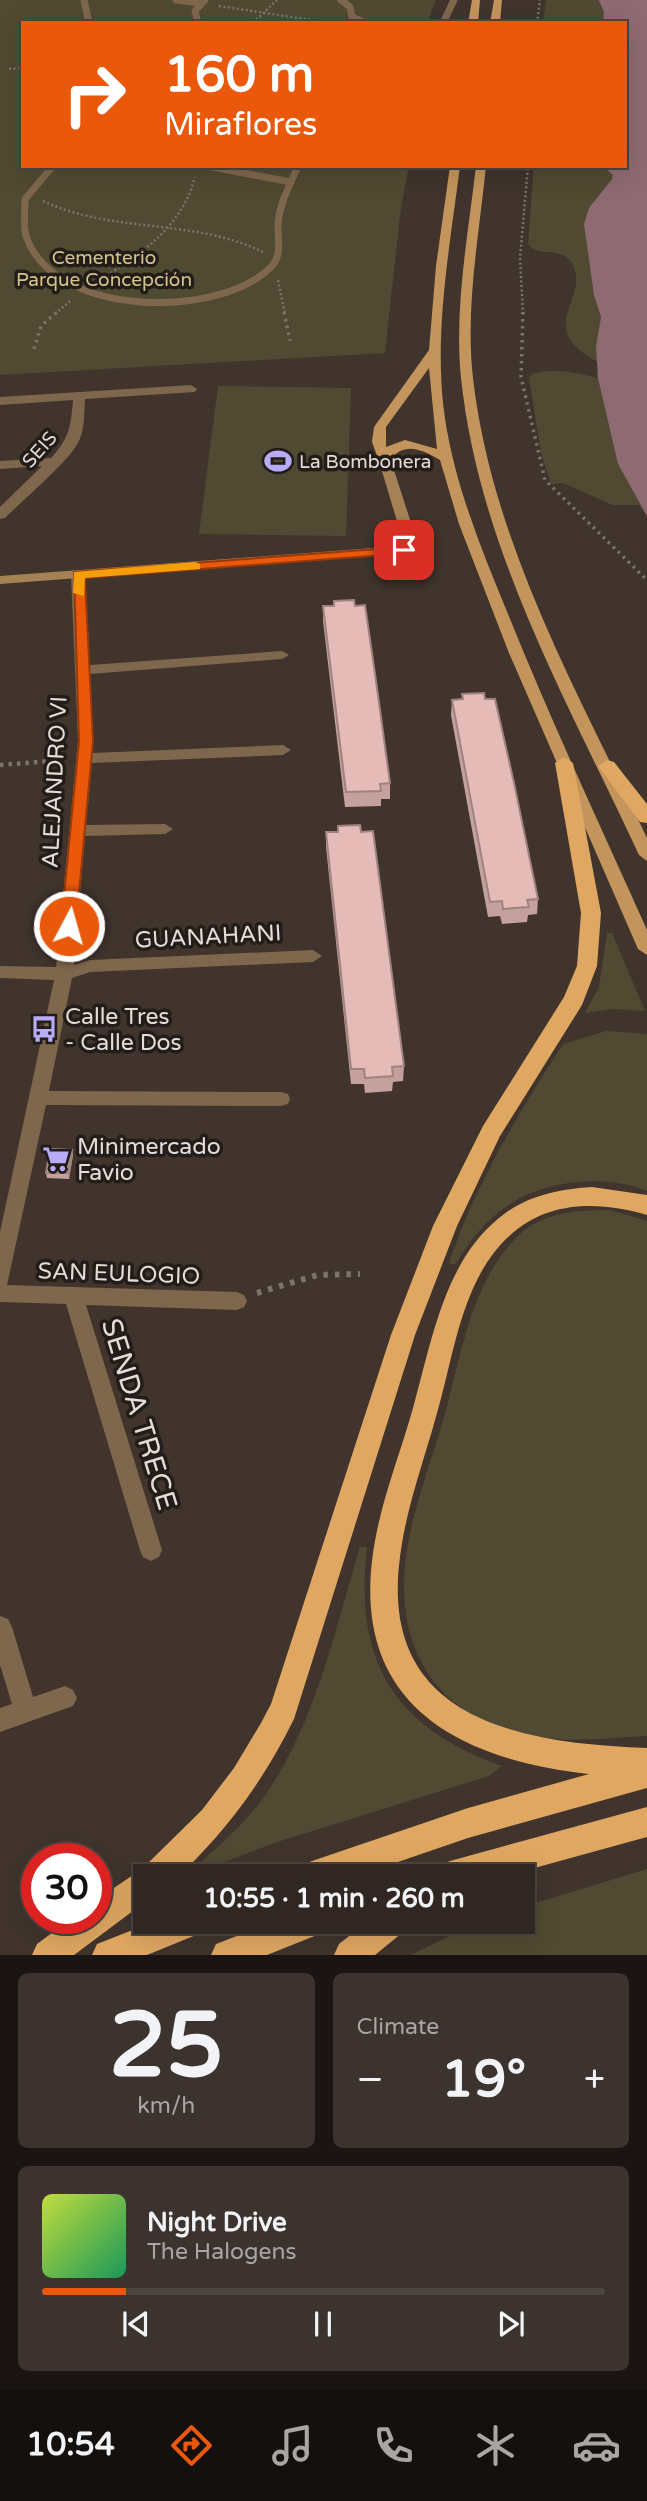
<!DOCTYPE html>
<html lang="en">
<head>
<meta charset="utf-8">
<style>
  body { margin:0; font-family:"Varela Round",sans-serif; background:#3c332f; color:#f1f3f6; height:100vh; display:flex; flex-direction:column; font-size:26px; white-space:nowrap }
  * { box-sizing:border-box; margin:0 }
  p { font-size:23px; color:#a8a5a5 }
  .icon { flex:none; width:38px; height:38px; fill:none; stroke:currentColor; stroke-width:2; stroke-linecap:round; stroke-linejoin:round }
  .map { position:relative; height:1955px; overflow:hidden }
  .drawer { display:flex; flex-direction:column; gap:18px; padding:18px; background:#1a1513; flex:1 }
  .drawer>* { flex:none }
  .hud { position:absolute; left:21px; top:21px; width:606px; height:147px; border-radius:0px; box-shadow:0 7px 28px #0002,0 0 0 2px #4b4440; background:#ea580c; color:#fff; overflow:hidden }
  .speed { position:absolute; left:21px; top:1843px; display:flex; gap:14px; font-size:35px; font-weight:700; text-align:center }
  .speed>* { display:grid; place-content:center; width:91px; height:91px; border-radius:50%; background:#302722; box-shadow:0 7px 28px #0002,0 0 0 2px #4b4440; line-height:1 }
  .speed .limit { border:10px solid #d22; background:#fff; color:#111 }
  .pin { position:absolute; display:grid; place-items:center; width:60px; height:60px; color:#fff; margin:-30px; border-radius:14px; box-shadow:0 4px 10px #0006 }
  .me { position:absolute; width:77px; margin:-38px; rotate:6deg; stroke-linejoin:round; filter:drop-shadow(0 0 5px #0008) }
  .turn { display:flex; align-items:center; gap:24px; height:147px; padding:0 28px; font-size:32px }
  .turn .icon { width:91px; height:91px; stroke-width:2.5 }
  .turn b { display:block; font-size:49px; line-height:60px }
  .big { font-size:52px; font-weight:800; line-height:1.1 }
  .drawer .tile { flex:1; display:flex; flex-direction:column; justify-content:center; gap:10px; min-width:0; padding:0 24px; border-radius:10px; background:#3c332f }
  .drawer .dial { align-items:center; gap:0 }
  .dial b { font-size:91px; line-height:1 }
  .song { display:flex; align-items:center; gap:21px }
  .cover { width:84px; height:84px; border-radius:10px; background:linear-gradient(135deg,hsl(70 70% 55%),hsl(150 70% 35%)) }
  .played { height:7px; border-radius:4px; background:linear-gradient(90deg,#ea580c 15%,#4b4440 15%) }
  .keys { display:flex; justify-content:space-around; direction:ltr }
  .heat { display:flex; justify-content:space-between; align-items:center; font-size:38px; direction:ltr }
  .drawer .tiles { flex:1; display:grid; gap:18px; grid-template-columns:1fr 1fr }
  .tile:last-child { grid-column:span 2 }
  .trip { position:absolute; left:133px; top:1864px; width:402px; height:70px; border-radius:0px; background:#302722; box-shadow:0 7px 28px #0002,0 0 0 2px #4b4440; font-weight:800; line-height:70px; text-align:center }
  .menu { display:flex; height:112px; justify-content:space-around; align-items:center; background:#13100e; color:#a8a5a5 }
  .menu .icon { width:49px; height:49px }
  .menu .selected { color:#ea580c }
  .menu b { font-size:32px; color:#f1f3f6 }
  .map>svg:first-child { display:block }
  .green { fill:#514a32 }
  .water { fill:#8e6a73 }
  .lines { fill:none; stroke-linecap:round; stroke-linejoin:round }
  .path-far3 { stroke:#7d726d; stroke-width:2.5; stroke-dasharray:2 2.5; stroke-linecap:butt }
  .path-far2 { stroke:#7d726d; stroke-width:3.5; stroke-dasharray:2.5 4.5; stroke-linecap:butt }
  .path-far1 { stroke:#7d726d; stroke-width:4.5; stroke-dasharray:3.5 5; stroke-linecap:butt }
  .path { stroke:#7d726d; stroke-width:6; stroke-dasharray:4.5 7; stroke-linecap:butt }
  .lane-far1 { stroke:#7e674c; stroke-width:7 }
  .lane { stroke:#7e674c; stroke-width:10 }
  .street { fill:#7e674c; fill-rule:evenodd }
  .secondary { fill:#a58156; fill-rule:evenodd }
  .primary { fill:#c3955c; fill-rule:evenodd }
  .highway { fill:#dfa762; fill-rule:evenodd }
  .wall { fill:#c5a19d }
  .shaded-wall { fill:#a08380 }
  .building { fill:#e5bbb7; stroke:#a08380; stroke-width:2 }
  .route { fill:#ea580c; stroke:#983908; stroke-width:2 }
  .slow { fill:#f59e0b }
  .labels { text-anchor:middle; stroke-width:7; stroke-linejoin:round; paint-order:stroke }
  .far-park-label { font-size:19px; fill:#d5c489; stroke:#231d1a }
  .far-street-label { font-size:19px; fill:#e4dcd8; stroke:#231d1a }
  .far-poi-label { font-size:19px; fill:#e4dcd8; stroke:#231d1a; text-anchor:start }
  .street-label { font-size:23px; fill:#e4dcd8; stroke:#231d1a }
  .poi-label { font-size:23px; fill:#e4dcd8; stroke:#231d1a; text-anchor:start }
  .near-street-label { font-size:28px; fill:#e4dcd8; stroke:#231d1a }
</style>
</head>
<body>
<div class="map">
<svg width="647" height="1955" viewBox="0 0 647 1955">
  <rect width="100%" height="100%" fill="#40342d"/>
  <path class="green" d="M0 0H436L427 23H23V166H409L401 207 385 353 0 375Z
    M546 0H647V516L639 505H612L563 483 551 484 541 452 529 378 532 374C555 368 574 372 597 378L598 362C530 326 594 298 571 262 561 246 537 258 528 244L534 166H625V23H543Z
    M218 386 351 388 346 536 199 534Z
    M607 933H612L645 1011 612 1009 585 1013 599 987Z
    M606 1031 647 1034V1191C625 1182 601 1180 578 1182 520 1187 484 1216 455 1265L449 1263C476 1183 518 1114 563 1044Z
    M610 1210 647 1221V1736C608 1738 569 1743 531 1736 428 1717 389 1636 409 1538 417 1499 431 1460 443 1421 460 1361 470 1283 517 1237 542 1212 576 1210 610 1210Z
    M360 1547H367C354 1661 393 1727 502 1766L489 1776 277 1842 203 1870 198 1865C218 1846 241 1827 258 1805 314 1731 334 1633 360 1547Z
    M647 1869V1955H410L479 1922H523V1907Z"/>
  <path class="water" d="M599 0H647V516L618 464 598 378 596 347 601 317 594 295 584 224 589 208 612 179 613 175 603 166H625V23H603L604 12Z"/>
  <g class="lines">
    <path class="path-far3" d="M219 6 332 23
      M253 23 277 0
      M537 23 540 0
      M9 69 23 68
      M43 201C114 234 193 218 263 252
      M103 278C144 252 182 226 195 177
      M278 280 285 314
      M55 314 70 301
      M523 314 520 258 528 166"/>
    <path class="path-far2" d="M284 312 290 341
      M523 312 521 377 545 480 647 580
      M34 349 41 326 57 312"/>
    <path class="path-far1" d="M0 765 63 760"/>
    <path class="path" d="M257 1293 318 1275 360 1274"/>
    <path class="lane-far1" d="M84 0 89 23
      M176 0 201 3
      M341 0 350 7 352 17 365 23
      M198 23 195 11 205 0
      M443 23 454 0
      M53 166 25 199C25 210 23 226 26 236 53 317 218 320 271 267 282 256 278 240 278 227 278 206 290 185 298 166
      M207 166 291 182"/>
    <path class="lane" d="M388 552 393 575"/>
    <path class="street" d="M191 385 197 389 195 392 85 399C84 414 85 430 78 443 69 461 23 500 5 518L0 519V507L42 466 0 469V461L51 458C69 439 71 426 73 400L0 405V397Z
      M78 571 85 575 90 665 282 651 289 655 282 659 90 674 93 753 283 745 291 750 283 755 92 763 86 825 165 824 173 829 165 834 85 836 74 965 90 960 313 950 322 956 313 962 90 972 72 978 49 1091 281 1092 288 1094 290 1099 288 1104 281 1106 46 1105 7 1285 237 1292 244 1295 247 1301 244 1307 237 1310 86 1305 162 1550 159 1557 151 1561 143 1557 140 1550 66 1304 0 1302V1232L54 980 0 978V966L56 967 78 741 71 575Z
      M0 1616 8 1619 12 1627 33 1697 65 1686 73 1690 77 1698 73 1706 0 1732V1708L12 1704 0 1665Z"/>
    <path class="secondary" d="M384 454 390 458 417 541 409 553 0 584V576L400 546 403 541 378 458Z"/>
    <path class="primary" d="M472 0H480L478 23H468Z
      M494 0H502L500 23H490Z
      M450 166H460C450 245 435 325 443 403 451 476 480 546 508 614 551 721 600 825 647 930V955L638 949 509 653 459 524 440 460C421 449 404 441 389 461H379L372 442 374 427 429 350 436 266ZM429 368 437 449 405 440 386 447V427Z
      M476 166H486C479 236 465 308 473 378 492 543 577 690 647 838V861L639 855C568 702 479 549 461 378 454 308 468 236 476 166Z"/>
    <path class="highway" d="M564 757 573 763 601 913 597 966 582 1005 500 1136 457 1226 415 1335 294 1719C266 1776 231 1825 186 1869L177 1876H145V1902L74 1955H32L37 1944 72 1918H96V1900L142 1869 202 1810 234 1768 261 1723 271 1704 391 1335 433 1226 483 1126 564 997 577 966 581 913 555 763Z
      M607 760 614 762 647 804V823L640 822 598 766Z
      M592 1187 647 1195V1215C603 1202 553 1200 515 1231 462 1274 455 1352 437 1413 424 1461 406 1508 400 1557 378 1721 521 1743 647 1748V1788L468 1838 357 1876H297L301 1865 312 1861 468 1808 589 1774C463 1760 355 1708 372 1561 378 1508 399 1458 413 1408 431 1344 444 1262 499 1218 525 1196 559 1189 592 1187Z
      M647 1807V1837L505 1876H435L439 1865 450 1861Z
      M153 1922H205L201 1933 147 1955H92L97 1944Z
      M273 1922H326L322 1933 267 1955H211L216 1944Z
      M367 1922H406L402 1933 375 1955H334L339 1944Z"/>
  </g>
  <path class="wall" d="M323 606 390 783V799H381V806L345 807 323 621Z
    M462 694 538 899 537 914 528 915 527 922 502 924 500 916 488 917 451 715 452 700 462 699Z
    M338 826 404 1066 403 1081 393 1082 392 1091 365 1093 364 1084H351L326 847V832H338Z
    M72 1150 73 1155 69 1179 47 1178 46 1173Z"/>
  <path class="shaded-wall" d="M72 1150 73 1155 69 1179 68 1173Z"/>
  <path class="building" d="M354 600 355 606 365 605 376 681 390 783 380 784 381 791 346 792 323 606H334V601Z
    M484 693 485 699H495L514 783 538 899 527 900 529 907 503 909 502 901 490 902 452 700 463 699 462 694Z
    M360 825 361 832 373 831 404 1066 392 1067 393 1076 365 1078 364 1069H351L326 832H338V826Z
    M50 1149 72 1150 68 1173H46Z"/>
  <path class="route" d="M404 547 411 550 409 553 85 578 93 741 76 926 74 930H63L61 926 79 741 74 572Z"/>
  <path class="slow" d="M195 562 200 564V569L85 578 84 596 73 593 74 572Z"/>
  <defs>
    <symbol id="stadium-bare" viewBox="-9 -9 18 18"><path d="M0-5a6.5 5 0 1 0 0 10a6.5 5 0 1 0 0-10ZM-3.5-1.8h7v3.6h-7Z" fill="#b8abf7" stroke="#231d1a" stroke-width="2.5" paint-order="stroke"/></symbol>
    <symbol id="bus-bare" viewBox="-9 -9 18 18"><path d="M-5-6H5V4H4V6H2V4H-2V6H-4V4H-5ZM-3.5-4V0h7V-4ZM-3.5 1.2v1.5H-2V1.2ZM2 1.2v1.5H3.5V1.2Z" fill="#b8abf7" stroke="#231d1a" stroke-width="2.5" paint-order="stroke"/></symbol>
    <symbol id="supermarket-bare" viewBox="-9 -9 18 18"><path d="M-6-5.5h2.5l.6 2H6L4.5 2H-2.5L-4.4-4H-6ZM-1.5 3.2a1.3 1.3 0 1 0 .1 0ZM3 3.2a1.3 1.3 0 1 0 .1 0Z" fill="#b8abf7" stroke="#231d1a" stroke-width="2.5" paint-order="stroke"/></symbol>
  </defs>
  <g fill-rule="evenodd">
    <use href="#stadium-bare" x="259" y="442" width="38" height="38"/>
    <use href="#bus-bare" x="25" y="1010" width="38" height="38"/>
    <use href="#supermarket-bare" x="37" y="1140" width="38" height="38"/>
  </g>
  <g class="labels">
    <g class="far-park-label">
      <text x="104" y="264">Cementerio<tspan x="104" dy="22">Parque Concepción</tspan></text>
    </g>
    <g class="far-street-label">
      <text transform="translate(39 449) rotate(-48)" y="7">SEIS</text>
    </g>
    <g class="far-poi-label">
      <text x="299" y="468">La Bombonera</text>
    </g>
    <g class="street-label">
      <text transform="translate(54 782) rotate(-87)" y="8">ALEJANDRO VI</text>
      <text transform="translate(208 936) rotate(-3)" y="8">GUANAHANI</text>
      <text transform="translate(119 1273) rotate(2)" y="8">SAN EULOGIO</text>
    </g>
    <g class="poi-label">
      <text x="65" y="1024">Calle Tres<tspan x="65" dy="26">- Calle Dos</tspan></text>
      <text x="77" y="1154">Minimercado<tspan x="77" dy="26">Favio</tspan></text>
    </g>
    <g class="near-street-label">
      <text transform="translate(140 1414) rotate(73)" y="10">SENDA TRECE</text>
    </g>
  </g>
</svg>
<div class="speed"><div class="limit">30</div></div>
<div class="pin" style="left:404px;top:550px;background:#d93025"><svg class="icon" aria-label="arrive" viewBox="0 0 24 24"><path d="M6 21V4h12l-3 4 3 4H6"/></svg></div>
<svg class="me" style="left:69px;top:926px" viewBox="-20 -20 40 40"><circle r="17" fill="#ea580c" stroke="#fff" stroke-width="3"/><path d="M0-11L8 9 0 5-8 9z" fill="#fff"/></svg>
<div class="trip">10:55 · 1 min · 260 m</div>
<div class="hud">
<div class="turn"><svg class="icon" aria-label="right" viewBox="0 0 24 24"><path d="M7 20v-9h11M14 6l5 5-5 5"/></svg><div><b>160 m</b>Miraflores</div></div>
</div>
</div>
<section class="drawer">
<div class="tiles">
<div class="tile dial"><b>25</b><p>km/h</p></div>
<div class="tile"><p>Climate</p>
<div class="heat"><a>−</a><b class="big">19°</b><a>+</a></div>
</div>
<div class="tile">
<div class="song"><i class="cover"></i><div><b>Night Drive</b><p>The Halogens</p></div></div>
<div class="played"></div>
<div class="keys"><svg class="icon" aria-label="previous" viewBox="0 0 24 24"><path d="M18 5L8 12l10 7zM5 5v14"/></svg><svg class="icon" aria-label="pause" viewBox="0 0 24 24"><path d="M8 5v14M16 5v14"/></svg><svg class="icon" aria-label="next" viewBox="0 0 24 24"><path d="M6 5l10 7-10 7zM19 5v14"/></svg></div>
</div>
</div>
</section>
<nav class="menu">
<b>10:54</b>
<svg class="icon selected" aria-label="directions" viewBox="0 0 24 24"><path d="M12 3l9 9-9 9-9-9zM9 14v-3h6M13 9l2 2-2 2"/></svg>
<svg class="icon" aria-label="music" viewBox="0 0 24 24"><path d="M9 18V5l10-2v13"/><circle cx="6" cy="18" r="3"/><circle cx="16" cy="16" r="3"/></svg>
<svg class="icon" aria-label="phone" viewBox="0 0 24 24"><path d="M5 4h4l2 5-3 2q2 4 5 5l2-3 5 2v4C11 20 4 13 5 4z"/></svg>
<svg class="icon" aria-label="climate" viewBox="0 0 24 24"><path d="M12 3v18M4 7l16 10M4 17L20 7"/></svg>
<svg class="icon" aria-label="car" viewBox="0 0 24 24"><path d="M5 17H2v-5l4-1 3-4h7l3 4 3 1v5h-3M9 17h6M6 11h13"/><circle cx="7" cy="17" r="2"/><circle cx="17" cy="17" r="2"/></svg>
</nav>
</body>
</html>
